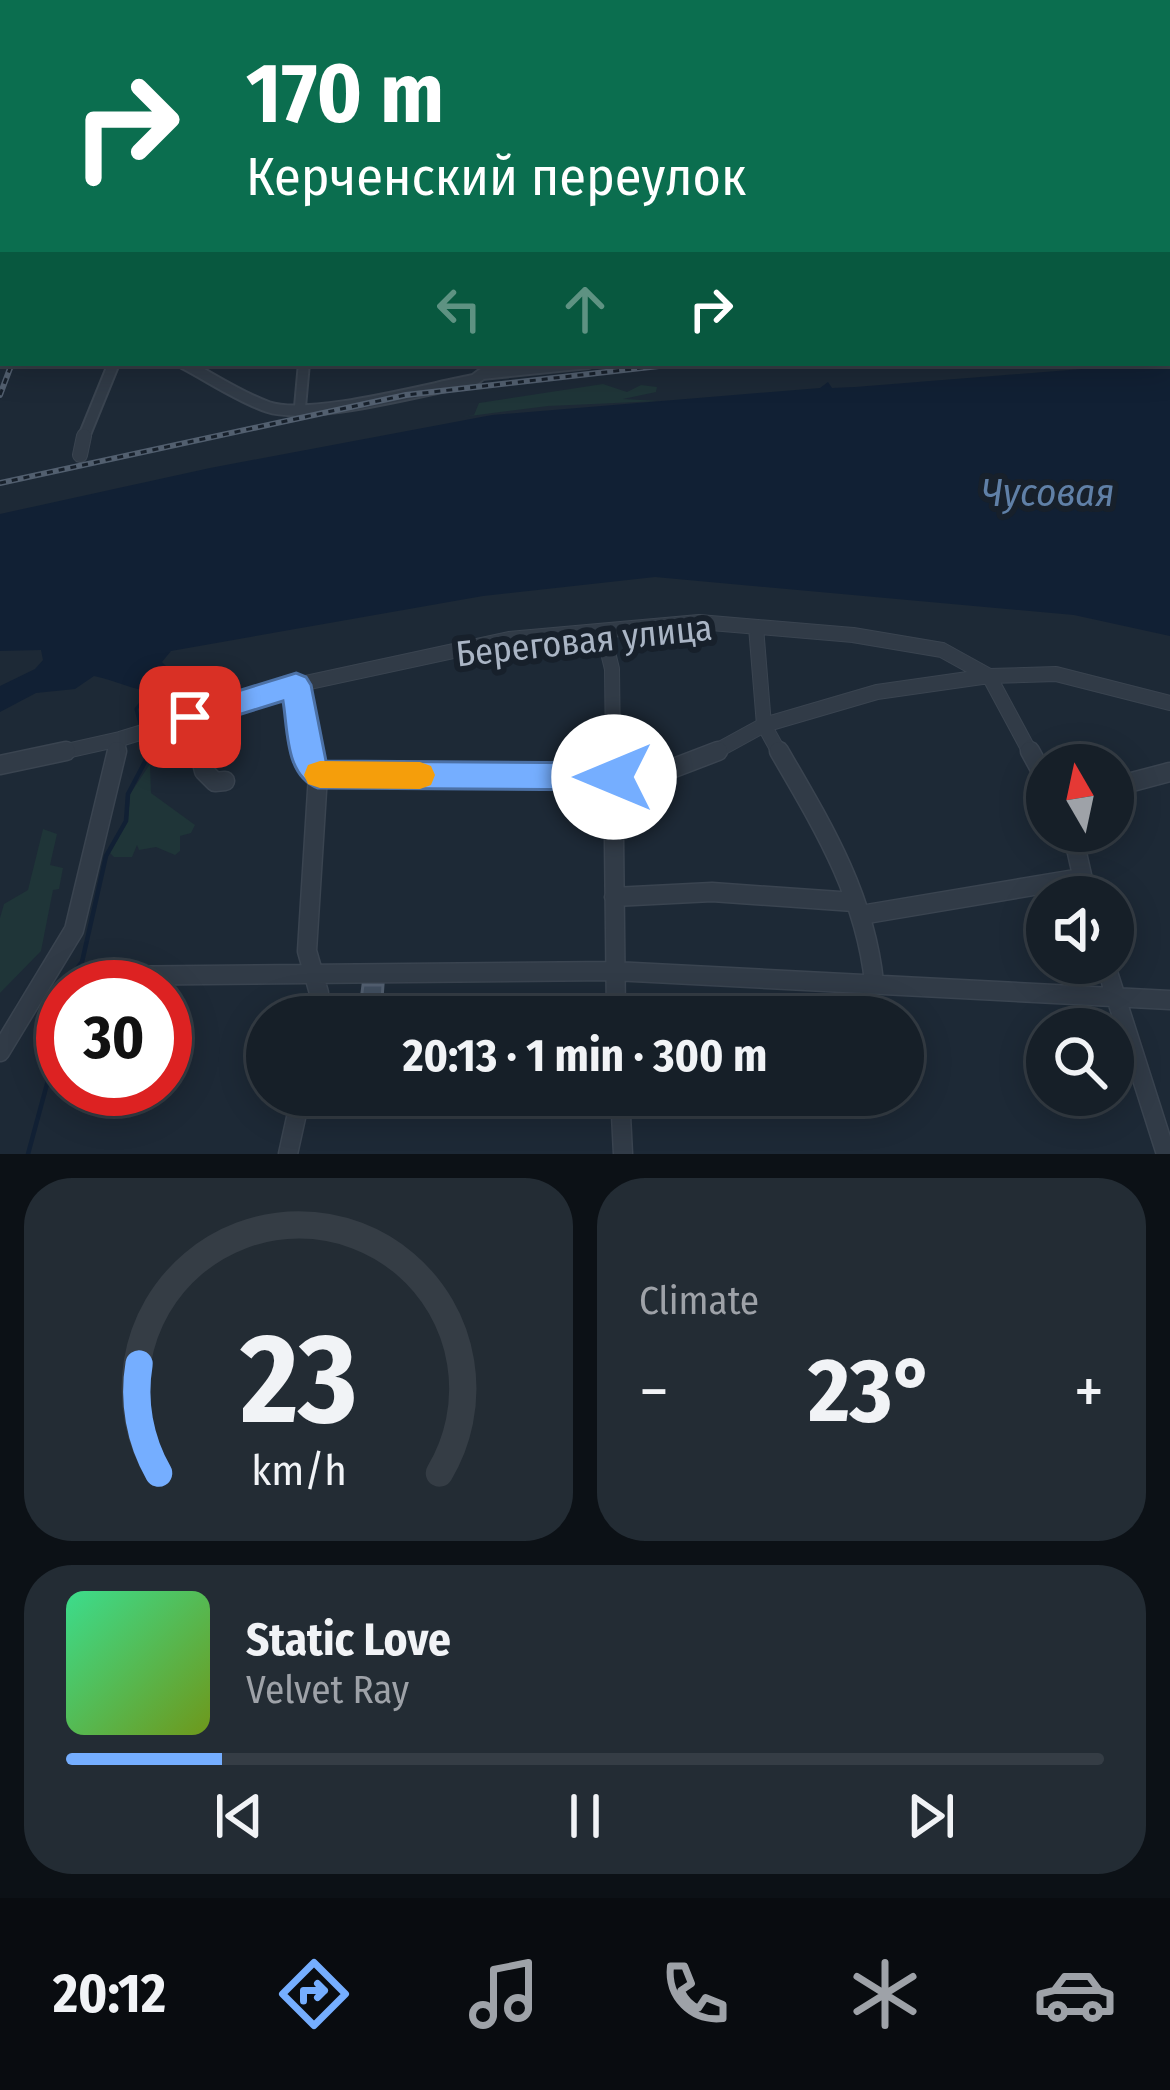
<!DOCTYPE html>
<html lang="en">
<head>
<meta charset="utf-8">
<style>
  body { margin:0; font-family:"Fira Sans Condensed",sans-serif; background:#232c34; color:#f1f3f6; height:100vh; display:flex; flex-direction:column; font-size:45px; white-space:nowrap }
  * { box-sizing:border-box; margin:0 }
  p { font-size:39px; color:#9ea2a8 }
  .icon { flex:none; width:66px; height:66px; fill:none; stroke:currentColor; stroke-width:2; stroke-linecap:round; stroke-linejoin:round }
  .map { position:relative; height:1154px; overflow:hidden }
  .details { display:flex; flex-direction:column; gap:24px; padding:24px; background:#0c1116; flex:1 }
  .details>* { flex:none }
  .top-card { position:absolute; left:0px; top:0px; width:1170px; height:366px; box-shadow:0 6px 30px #0003,0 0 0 3px #353d45; background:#0b6e4f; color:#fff; overflow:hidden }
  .needle { width:78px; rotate:351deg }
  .tools { position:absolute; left:1026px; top:744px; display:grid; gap:24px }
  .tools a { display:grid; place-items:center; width:108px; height:108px; border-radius:50%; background:#161f28; box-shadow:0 6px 30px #0003,0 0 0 3px #353d45; font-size:60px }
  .speed { position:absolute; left:36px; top:960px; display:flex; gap:24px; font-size:60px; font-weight:700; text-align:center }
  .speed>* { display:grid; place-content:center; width:156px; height:156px; border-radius:50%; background:#161f28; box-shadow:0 6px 30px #0003,0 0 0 3px #353d45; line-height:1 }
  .speed .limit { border:18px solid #d22; background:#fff; color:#111 }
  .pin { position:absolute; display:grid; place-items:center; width:102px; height:102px; color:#fff; margin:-51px; border-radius:24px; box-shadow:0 6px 18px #0006 }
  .me { position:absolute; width:132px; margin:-66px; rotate:270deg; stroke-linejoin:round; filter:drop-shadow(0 0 9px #0008) }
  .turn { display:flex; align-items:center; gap:42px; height:252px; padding:0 48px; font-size:54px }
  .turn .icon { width:156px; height:156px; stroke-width:2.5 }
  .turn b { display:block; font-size:84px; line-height:102px }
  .lanes { display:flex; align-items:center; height:114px; padding:0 48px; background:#0003; justify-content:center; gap:60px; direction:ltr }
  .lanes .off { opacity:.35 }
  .big { font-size:90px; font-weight:700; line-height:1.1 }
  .details .widget { flex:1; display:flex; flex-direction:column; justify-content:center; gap:18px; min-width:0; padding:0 42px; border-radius:48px; background:#232c34 }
  .details .dial { align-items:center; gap:0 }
  .dial svg { height:312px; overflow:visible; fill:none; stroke:#353d45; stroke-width:7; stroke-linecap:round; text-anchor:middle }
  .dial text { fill:#f1f3f6; stroke:none }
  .song { display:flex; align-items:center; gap:36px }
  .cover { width:144px; height:144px; border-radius:18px; background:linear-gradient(135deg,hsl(150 70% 55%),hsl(80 70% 35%)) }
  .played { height:12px; border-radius:6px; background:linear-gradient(90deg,#75aeff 15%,#353d45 15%) }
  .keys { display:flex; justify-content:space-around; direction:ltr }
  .heat { display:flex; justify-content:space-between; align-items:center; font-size:66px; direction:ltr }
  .details .tiles { flex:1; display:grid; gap:24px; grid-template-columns:1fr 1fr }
  .widget:last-child { grid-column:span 2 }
  .trip { position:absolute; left:246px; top:996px; width:678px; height:120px; border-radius:60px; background:#161f28; box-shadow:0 6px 30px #0003,0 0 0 3px #353d45; font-weight:700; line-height:120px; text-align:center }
  .tab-bar { display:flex; height:192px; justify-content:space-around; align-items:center; background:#090c10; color:#9ea2a8 }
  .tab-bar .icon { width:84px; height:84px }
  .tab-bar .on { color:#75aeff }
  .tab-bar b { font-size:54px; color:#f1f3f6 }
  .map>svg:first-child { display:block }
  .green { fill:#1f3538 }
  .water { fill:#112034 }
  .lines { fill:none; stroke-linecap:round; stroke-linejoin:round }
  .stream-far1 { stroke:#112034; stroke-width:3 }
  .stream { stroke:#112034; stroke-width:4.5 }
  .minor-far3-casing { stroke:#3a4450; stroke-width:10 }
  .minor-far2-casing { stroke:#3a4450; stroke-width:14 }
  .minor-far1-casing { stroke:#3a4450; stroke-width:16 }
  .minor-casing { stroke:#3a4450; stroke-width:21 }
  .major-casing { stroke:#3a4450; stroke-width:4 }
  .minor-far3 { stroke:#313b47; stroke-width:9 }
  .minor-far2 { stroke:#313b47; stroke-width:10 }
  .minor-far1 { stroke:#313b47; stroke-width:14 }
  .minor { stroke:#313b47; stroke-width:18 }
  .major { fill:#4e5a68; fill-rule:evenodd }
  .rail-casing { stroke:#525f6f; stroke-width:6 }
  .rail { stroke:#17202b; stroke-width:3; stroke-dasharray:6; stroke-linecap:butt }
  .wall { fill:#354354 }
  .building { fill:#414f60; stroke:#525f70; stroke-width:3 }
  .route { fill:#75aeff; stroke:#4c71a6; stroke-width:3 }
  .slow { fill:#f59e0b }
  .labels { text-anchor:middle; stroke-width:12; stroke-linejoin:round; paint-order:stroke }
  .street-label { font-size:36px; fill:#aab5c5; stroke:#17202b }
  .water-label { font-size:39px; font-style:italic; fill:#6080a7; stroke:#17202b }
</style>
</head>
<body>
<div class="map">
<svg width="1170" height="1154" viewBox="0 0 1170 1154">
  <rect width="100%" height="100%" fill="#1d2936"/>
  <path class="green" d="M603 384 627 392 641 385 657 387 656 392 623 399 659 401 548 406 462 417 474 415 479 403Z
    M150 764 151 793 195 825 191 833 180 836V851L175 855 156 847 139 850 137 845 132 857H114L110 853 128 820 130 794Z
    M43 829 57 834 50 865 63 868 59 889 53 890 41 951 0 993V918L4 904 28 890Z"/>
  <path class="water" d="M1170 362V636L1074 615 655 577 483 596 171 651 162 662 180 680C149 703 129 683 94 676L75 689 36 693 0 712V686L35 669 43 660 41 650 0 651V514L210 468 492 415 820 388 828 382 832 388 855 387Z"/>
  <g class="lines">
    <path class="stream-far1" d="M140 724 136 709 151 690
      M144 740 146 754"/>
    <path class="stream" d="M69 987 68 980 82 962 106 856 126 821 128 794 147 758 146 751
      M28 1154 63 1025"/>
    <defs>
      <path id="minor-far3" d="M373 0 381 3
        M818 3 841 0"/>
      <path id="minor-far2" d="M183 363C210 377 239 397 268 407 309 421 426 389 474 380L482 374 588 363
        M300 407 304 363
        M83 439 114 363"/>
      <path id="minor-far1" d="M80 455 84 436
        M756 627 764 725 780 754
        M603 632 612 669 613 754
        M296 685 307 754
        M190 717 199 754
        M53 754 120 739 296 685 509 639 699 622 853 635 942 650 989 676 1056 674 1170 703
        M116 754 120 739
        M711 754 764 725 877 692 989 676 1031 754"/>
      <path id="minor" d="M199 751 204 771 215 782 225 781
        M306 751 318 775 307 951 319 993 317 1017
        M613 751 616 1017
        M779 751C822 825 865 895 874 982
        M1030 751 1047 782
        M0 765 66 751
        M318 775 645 779 718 751
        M1113 787 1170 772
        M1072 831 1087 897
        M614 897 712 892 854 902
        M861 915 1081 878
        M1105 963 1166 1154
        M102 976 614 971 1170 1000
        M0 1052 74 930 117 751
        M620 1095 623 1154
        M288 1154 301 1095"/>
      <path id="major" d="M93 0H106L111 3H97Z
        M0 193H3V200H0Z"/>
    </defs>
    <use href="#minor-far3" class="minor-far3-casing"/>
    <use href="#minor-far2" class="minor-far2-casing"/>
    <use href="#minor-far1" class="minor-far1-casing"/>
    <use href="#minor" class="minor-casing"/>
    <use href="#major" class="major-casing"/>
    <use href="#minor-far3" class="minor-far3"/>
    <use href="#minor-far2" class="minor-far2"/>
    <use href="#minor-far1" class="minor-far1"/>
    <use href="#minor" class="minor"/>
    <use href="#major" class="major"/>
    <defs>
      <path id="rail" d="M289 0 299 3
        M323 0 328 1
        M0 395 12 363
        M0 483 406 395 685 363"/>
    </defs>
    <use href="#rail" class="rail-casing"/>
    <use href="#rail" class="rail"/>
  </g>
  <path class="wall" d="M401 0H466V3H414Z
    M675 0H700V3H675Z
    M713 0H746V3H712Z
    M383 985V1003L362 1004 361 1000Z"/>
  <path class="building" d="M363 985H383L382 999 361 1000Z"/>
  <path class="route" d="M296 673 306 677 311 685 326 761 614 763 626 767 630 777 626 786 614 790 318 788C285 776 288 730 283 701L190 730 180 726 175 717 180 709Z"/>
  <path class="slow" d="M320 761 420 762 431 766 435 775 431 785 420 789 320 788 308 784 304 775 308 765Z"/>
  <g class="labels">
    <g class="street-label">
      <text transform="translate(584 640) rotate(-6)" y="13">Береговая улица</text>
    </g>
    <g class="water-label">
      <text x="1048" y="506">Чусовая</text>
    </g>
  </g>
</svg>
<div class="tools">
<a><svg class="needle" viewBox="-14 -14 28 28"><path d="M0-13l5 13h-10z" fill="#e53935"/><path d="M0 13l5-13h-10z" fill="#9ea2a8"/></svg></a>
<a><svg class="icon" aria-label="sound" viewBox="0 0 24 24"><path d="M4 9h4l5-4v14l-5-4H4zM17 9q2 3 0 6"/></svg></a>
<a><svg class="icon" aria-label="search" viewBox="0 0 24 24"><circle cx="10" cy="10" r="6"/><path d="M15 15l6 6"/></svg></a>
</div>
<div class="speed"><div class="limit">30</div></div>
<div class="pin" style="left:190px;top:717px;background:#d93025"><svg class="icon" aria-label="arrive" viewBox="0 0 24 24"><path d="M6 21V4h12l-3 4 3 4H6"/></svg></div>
<svg class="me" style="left:614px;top:777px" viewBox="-20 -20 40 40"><circle r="19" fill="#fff"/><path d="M0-13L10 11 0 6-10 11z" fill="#75aeff"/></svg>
<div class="trip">20:13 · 1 min · 300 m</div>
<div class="top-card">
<div class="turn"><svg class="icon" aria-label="right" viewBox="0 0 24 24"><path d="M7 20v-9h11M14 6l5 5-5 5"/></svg><div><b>170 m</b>Керченский переулок</div></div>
<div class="lanes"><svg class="icon off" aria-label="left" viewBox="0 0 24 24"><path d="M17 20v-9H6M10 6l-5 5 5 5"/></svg><svg class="icon off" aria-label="ahead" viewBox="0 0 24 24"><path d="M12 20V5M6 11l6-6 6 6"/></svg><svg class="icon" aria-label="right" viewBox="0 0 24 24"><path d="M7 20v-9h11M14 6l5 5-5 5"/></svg></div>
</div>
</div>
<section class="details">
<div class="tiles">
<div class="widget dial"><svg viewBox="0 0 100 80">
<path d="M14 69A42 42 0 1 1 86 69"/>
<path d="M14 69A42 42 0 0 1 9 41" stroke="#75aeff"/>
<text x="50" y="56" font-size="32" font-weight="700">23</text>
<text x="50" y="72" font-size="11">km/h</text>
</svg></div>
<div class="widget"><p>Climate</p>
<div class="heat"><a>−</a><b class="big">23°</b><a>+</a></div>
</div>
<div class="widget">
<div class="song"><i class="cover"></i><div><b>Static Love</b><p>Velvet Ray</p></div></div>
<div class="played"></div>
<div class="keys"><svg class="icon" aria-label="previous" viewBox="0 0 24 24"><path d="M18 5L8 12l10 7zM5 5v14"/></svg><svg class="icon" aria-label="pause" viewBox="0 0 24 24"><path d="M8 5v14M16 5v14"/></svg><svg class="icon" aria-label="next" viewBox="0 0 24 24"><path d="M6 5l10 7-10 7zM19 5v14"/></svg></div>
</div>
</div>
</section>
<nav class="tab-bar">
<b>20:12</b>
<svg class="icon on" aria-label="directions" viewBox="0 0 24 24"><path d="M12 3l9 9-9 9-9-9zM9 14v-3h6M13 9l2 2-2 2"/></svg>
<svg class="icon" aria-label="music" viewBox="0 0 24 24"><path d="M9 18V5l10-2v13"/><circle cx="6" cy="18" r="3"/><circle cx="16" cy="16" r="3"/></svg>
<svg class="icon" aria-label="phone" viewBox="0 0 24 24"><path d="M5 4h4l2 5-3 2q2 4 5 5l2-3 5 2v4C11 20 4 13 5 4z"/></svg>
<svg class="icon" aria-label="climate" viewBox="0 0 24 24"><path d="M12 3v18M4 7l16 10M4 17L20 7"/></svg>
<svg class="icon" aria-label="car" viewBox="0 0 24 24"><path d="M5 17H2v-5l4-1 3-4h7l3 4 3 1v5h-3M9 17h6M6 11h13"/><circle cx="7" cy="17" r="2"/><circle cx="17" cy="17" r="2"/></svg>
</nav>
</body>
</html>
